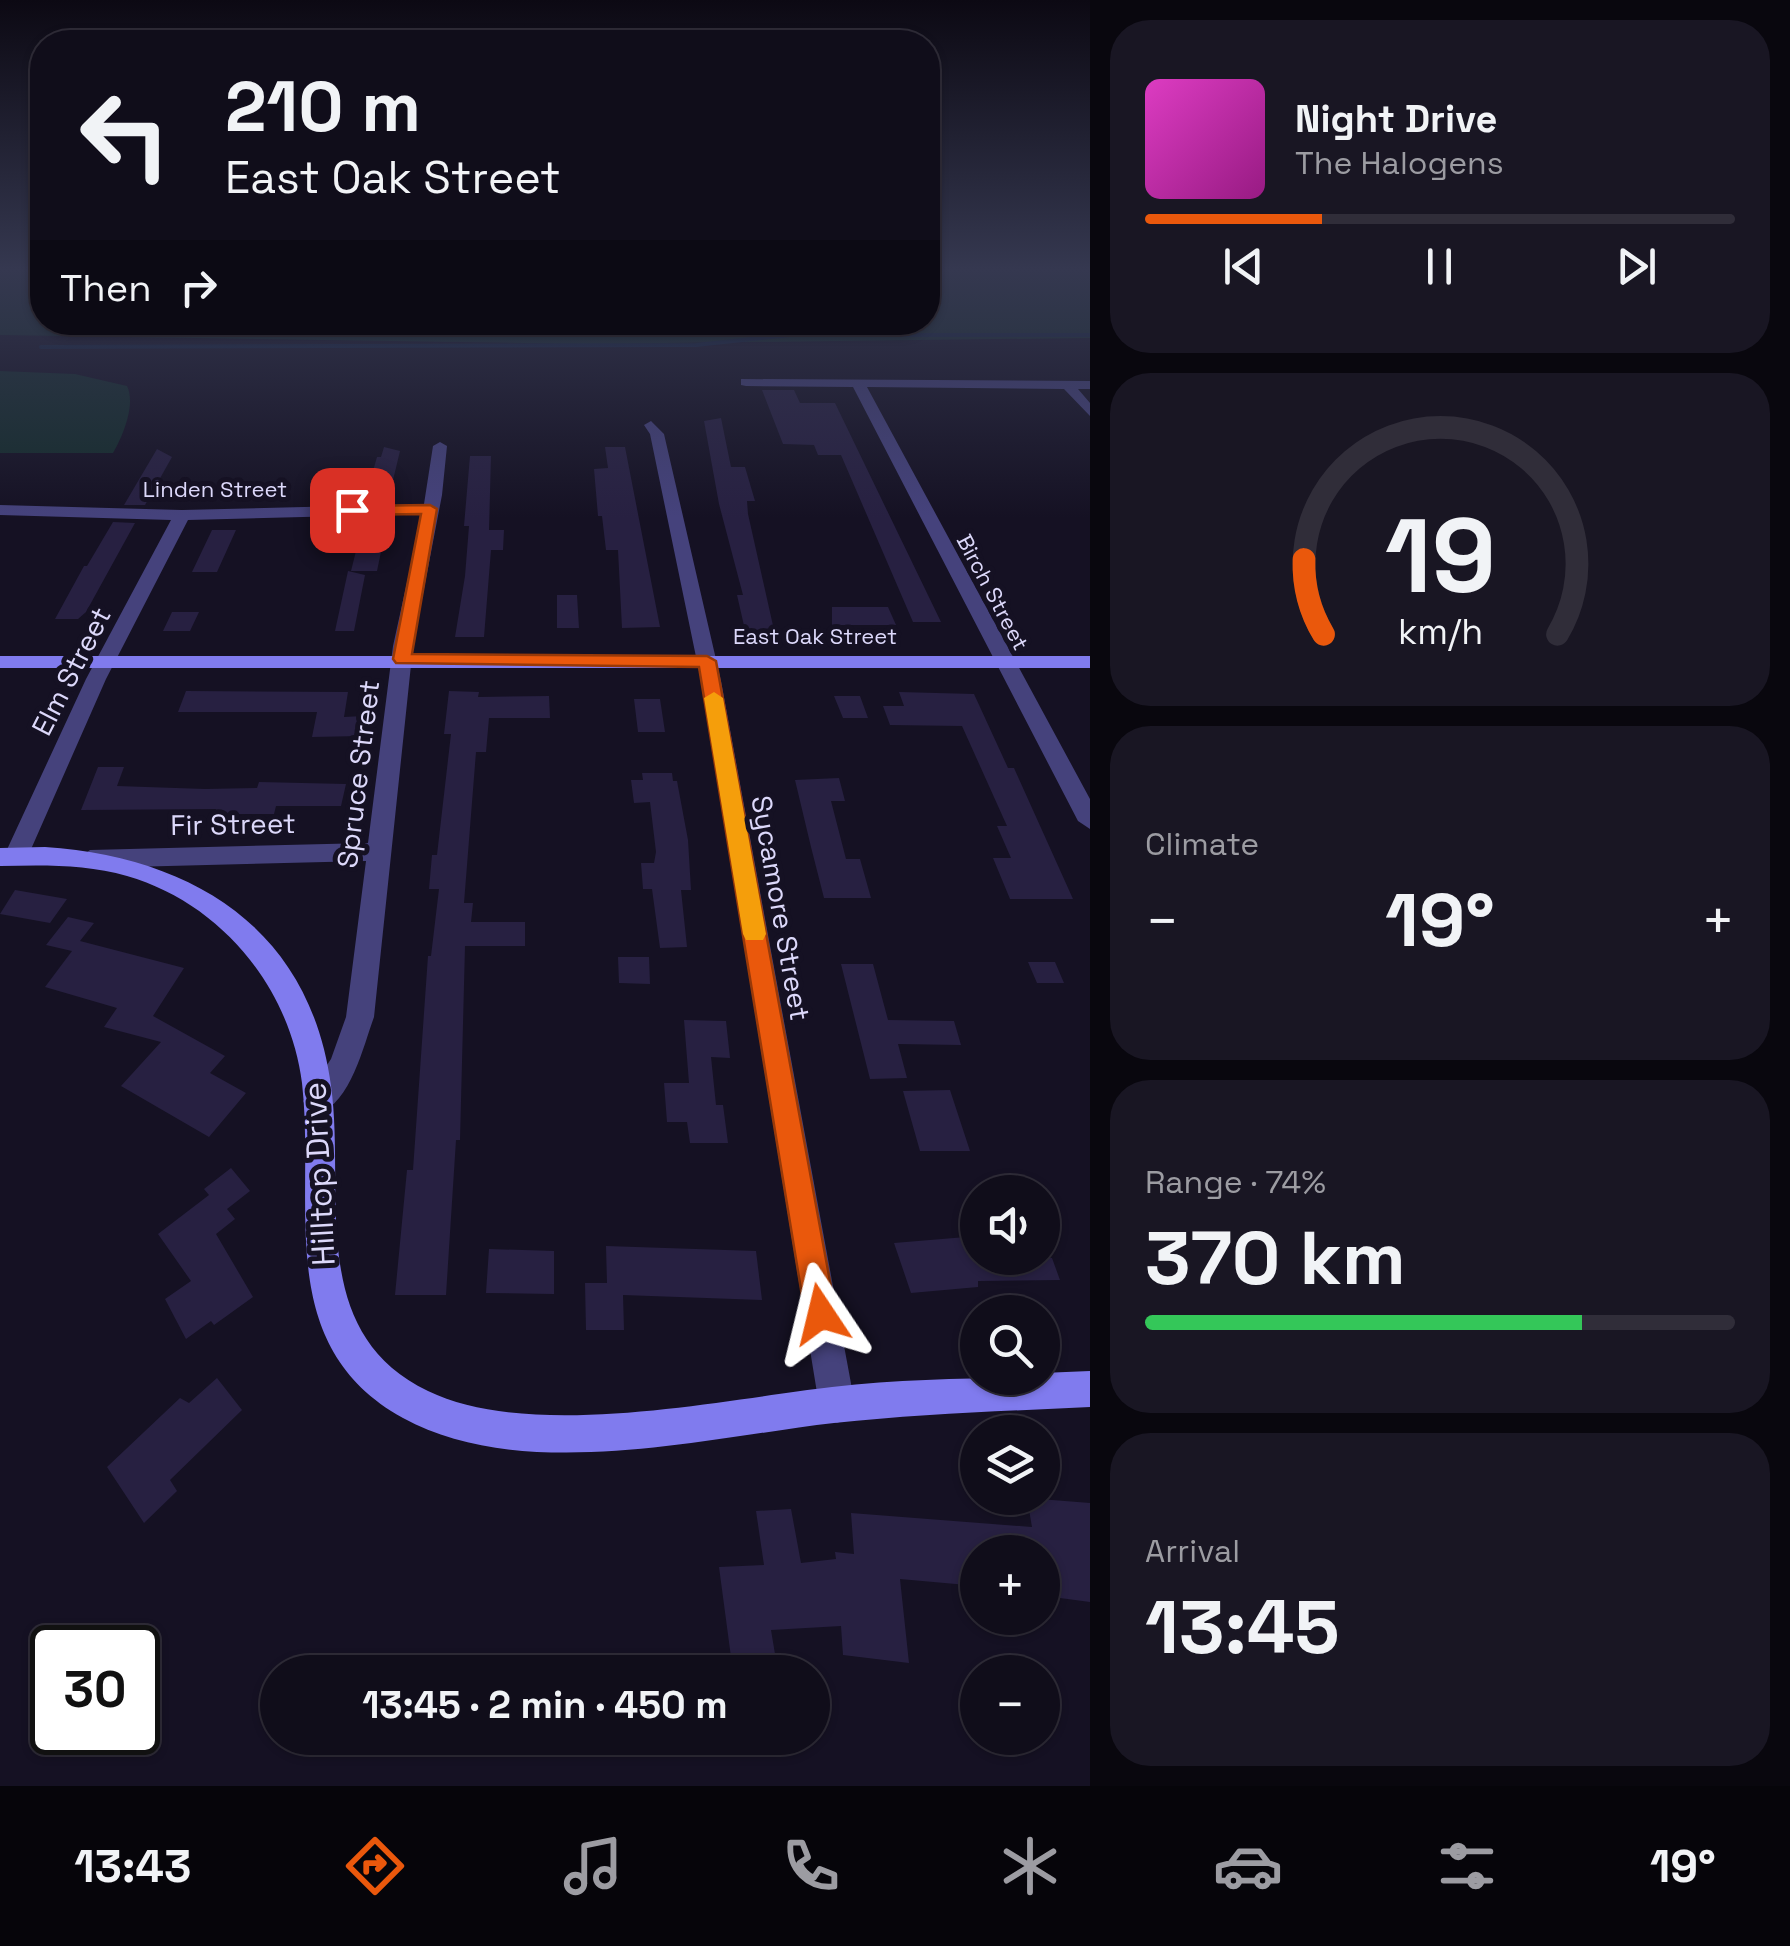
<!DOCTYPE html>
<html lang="en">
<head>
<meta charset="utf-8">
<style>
  body { margin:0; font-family:"Space Grotesk",sans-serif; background:#191623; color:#f1f3f6; height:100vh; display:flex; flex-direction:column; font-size:38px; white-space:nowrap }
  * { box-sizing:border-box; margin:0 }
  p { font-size:32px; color:#9c9ca2 }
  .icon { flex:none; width:55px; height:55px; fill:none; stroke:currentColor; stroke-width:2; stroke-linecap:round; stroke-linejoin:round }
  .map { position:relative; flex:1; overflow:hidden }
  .side { display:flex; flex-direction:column; gap:20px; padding:20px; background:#09070e; width:700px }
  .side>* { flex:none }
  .hud { position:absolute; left:30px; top:30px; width:910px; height:305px; border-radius:40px; box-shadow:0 2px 8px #0004,0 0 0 2px #302d39; background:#100d1a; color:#f1f3f6; overflow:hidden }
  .controls { position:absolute; left:960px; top:1175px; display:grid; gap:20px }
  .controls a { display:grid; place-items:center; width:100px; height:100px; border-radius:50%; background:#100d1a; box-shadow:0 2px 8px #0004,0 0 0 2px #302d39; font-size:50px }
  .speed { position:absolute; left:30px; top:1625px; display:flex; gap:20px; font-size:50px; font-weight:700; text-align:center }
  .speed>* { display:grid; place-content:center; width:130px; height:130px; border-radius:50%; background:#100d1a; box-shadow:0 2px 8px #0004,0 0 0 2px #302d39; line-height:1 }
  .speed .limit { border:5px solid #111; border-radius:15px; background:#fff; color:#111 }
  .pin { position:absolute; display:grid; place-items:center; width:85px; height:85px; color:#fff; margin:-42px; border-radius:20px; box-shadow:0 5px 15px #0006 }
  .me { position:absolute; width:110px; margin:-55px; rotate:350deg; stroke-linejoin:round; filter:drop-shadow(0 0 8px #0008) }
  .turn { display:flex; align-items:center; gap:35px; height:210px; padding:0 30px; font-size:45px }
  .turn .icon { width:130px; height:130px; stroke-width:2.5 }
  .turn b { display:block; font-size:70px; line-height:85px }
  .then { display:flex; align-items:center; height:95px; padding:0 30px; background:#0003; gap:20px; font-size:38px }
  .big { font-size:75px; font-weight:600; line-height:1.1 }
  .side .card { flex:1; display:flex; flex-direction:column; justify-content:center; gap:15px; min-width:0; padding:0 35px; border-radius:40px; background:#191623 }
  .side .dial { align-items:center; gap:0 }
  .dial svg { height:260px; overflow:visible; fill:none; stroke:#302d39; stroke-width:7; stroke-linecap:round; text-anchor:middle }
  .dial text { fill:#f1f3f6; stroke:none }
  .song { display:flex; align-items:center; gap:30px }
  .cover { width:120px; height:120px; border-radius:15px; background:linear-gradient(135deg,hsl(310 70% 55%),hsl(310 70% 35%)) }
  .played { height:10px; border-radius:5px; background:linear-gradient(90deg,#ea580c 30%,#302d39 30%) }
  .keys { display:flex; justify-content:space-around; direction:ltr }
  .heat { display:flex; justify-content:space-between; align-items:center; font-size:55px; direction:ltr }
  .charge { height:15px; border-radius:8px; background:linear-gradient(90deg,#34c759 74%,#302d39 0) }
  .trip { position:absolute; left:260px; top:1655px; width:570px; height:100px; border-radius:50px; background:#100d1a; box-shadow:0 2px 8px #0004,0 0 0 2px #302d39; font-weight:600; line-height:100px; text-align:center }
  .tab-bar { display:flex; height:160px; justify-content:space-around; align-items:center; background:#06050a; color:#9c9ca2 }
  .tab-bar .icon { width:70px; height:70px }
  .tab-bar .on { color:#ea580c }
  .tab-bar b { font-size:45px; color:#f1f3f6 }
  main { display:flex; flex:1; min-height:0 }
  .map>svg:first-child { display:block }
  .green { fill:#152c2c }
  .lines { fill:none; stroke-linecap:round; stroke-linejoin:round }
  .stream { stroke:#10203d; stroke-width:4 }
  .building { fill:#272041 }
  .street { fill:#45427c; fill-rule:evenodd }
  .secondary { fill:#807bee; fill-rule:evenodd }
  .route { fill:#ea580c; stroke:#983908; stroke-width:2.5 }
  .slow { fill:#f59e0b }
  .labels { text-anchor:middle; stroke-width:10; stroke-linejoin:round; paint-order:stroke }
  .far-street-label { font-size:22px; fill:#dcd8fa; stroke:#151123 }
  .street-label { font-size:28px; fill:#dcd8fa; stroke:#151123 }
  .near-street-label { font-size:32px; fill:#dcd8fa; stroke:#151123 }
</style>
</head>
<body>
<main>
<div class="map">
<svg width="1090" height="1786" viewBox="0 0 1090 1786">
  <rect width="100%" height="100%" fill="#151123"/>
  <path class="green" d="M0 268H42V322H928V268H1090V338L583 344 0 335Z
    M0 371 75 374 127 386C136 404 123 436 113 453H0Z"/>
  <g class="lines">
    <path class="stream" d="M41 347 696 345 789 335H1090"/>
  </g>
  <path class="building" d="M762 390H794L800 403H835L941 622H913L841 455H818L814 445 783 444Z
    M721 418 731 467H745L755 501H747L748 514 774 630H745L737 595H743L719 504 704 421Z
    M384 447 400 451 388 501 369 502 371 495H366L377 457H381Z
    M605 447H625L660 627 622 628 618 550H606L602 516H598L594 469 608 468Z
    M157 449 172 457 145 505H124Z
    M470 456H491L489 530H504L503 550H491L484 637H455L465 576 469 526H464Z
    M364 519H384L382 528H386L377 571H351Z
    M113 522 135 523 86 612 78 619H55L84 566H87Z
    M212 530H236L217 572H192Z
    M348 571 365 575 354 631H335Z
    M557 595H577L579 628H557Z
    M832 607H888L896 625H832Z
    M172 612H199L190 631H163Z
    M186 691 348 692 344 717 363 716 360 736 312 737 317 712H178Z
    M449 691 479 692 478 697 549 696 550 718H489L486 752H476L464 903H473L471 922H525V946H465L460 1140H456L446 1295H395L407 1170H413L428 956H431L439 889H429L432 855H437L451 734H444Z
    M899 692 974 694 1008 768H1014L1073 899H1010L993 858H1011L997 826H1007L962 726 890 725 883 706H904Z
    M834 696H860L868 718H843Z
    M634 699H660L665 732H638Z
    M98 767H124L117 786 205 789 257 788 259 782 346 784 341 806H276L274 814H214L216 809 81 810Z
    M642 773H672L673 781H677L688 840 691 890H681L687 947 660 948 652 889H643L641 863H654L656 852 650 802 634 803 631 780H643Z
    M839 778 845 801H831L846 859H860L871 898H824L811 847 795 780Z
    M15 890 67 899 50 923 0 914Z
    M68 917 94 923 80 941 184 968 153 1016 225 1056 210 1073 246 1093 209 1137 121 1086 161 1042 104 1027 117 1008 45 987 72 951 46 945Z
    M618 957H649L650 984 619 983Z
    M1028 962H1055L1064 983H1037Z
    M841 964H873L888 1020 954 1021 961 1045 898 1044 907 1078 870 1079Z
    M684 1020 726 1021 730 1058 711 1057 716 1105H723L728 1143H690L687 1122H667L664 1083H689Z
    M950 1090 970 1151H920L903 1091Z
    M231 1168 250 1191 227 1209 235 1219 216 1234 253 1297 214 1325 211 1321 186 1339 165 1299 191 1281 158 1234 209 1195 204 1189Z
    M978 1236V1258H1052L1060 1280 978 1281V1287L911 1293 894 1243Z
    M606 1246 756 1251 762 1300 623 1295 624 1330H586L585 1283H607Z
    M489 1249 554 1251V1294L486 1293Z
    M217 1378 242 1410 170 1480 177 1491 144 1523 107 1467 180 1398 189 1403Z
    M1027 1498 1090 1503V1602L1045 1596 1042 1552H978V1586L900 1579 909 1663 843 1655 841 1626 771 1630 778 1672H733L719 1567 764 1565 756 1511 791 1509 801 1563 836 1559 835 1552 854 1554 851 1513 1032 1527Z"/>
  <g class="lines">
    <path class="street" d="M741 379 1090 381V389H1078L1090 403V416L1064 389 867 387 1090 799V829L1078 821 853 387 746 386 741 385Z
      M651 421 664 434 721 681 855 1405 850 1418 837 1423 824 1418 819 1405 701 681 650 434 644 425Z
      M440 442 447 446 442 495 413 646 374 1017C363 1047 351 1102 318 1114L308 1111 303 1101 331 1059 346 1017 366 861 90 868 78 859 90 850 368 843 393 646 422 514 188 520 106 679 28 856 16 865 4 856 86 679 171 520 0 515V505L182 510 424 504 433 446Z"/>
    <path class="secondary" d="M0 656H1090V668H0Z
      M45 847C192 857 310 928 331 1086 346 1193 305 1332 428 1391 532 1441 719 1400 832 1387 904 1379 972 1378 1042 1378V1373L1090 1371V1407C1005 1411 919 1414 834 1423 704 1438 523 1484 403 1418 271 1345 316 1204 302 1083 290 988 221 903 127 876 86 864 43 865 0 866V848Z"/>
  </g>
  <linearGradient id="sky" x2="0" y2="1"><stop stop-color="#0c0913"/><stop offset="0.52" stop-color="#353850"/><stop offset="1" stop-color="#353850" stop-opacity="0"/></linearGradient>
  <rect width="1090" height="518" fill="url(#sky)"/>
  <path class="route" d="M430 505 437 509 412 654 707 656 716 661 836 1314 832 1325 821 1330 810 1325 805 1314 699 667 396 663 393 659 421 514 352 515 345 510 352 506Z"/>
  <path class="slow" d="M714 692 723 698 766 934 763 940H746L743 934 704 698Z"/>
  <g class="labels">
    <g class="far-street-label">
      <text x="215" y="497">Linden Street</text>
      <text transform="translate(993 592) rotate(62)" y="8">Birch Street</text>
      <text x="815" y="644">East Oak Street</text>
    </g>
    <g class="street-label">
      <text transform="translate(71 671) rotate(-63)" y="10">Elm Street</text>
      <text transform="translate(358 774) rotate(-83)" y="10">Spruce Street</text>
      <text transform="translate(233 824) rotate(-1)" y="10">Fir Street</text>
      <text transform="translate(781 908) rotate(80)" y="10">Sycamore Street</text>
    </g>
    <g class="near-street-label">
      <text transform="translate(319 1174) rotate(-93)" y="11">Hilltop Drive</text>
    </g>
  </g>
</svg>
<div class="controls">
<a><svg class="icon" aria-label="sound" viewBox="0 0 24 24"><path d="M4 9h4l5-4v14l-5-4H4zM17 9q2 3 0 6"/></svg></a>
<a><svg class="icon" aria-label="search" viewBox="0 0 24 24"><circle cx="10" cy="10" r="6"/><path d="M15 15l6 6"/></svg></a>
<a><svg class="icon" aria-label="layers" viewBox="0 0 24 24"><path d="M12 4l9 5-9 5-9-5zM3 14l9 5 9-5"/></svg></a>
<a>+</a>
<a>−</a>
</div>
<div class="speed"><div class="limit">30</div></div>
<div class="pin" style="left:352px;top:510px;background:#d93025"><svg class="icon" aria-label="arrive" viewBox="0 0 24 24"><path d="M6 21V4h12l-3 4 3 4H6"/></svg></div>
<svg class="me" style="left:821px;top:1314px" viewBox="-20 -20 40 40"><path d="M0-17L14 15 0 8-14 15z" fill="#ea580c" stroke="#fff" stroke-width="4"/></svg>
<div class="trip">13:45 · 2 min · 450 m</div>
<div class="hud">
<div class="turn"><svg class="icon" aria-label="left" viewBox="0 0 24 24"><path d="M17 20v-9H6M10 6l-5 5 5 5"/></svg><div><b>210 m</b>East Oak Street</div></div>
<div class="then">Then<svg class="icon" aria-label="right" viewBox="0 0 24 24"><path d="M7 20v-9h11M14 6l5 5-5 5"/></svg></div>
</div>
</div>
<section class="side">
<div class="card">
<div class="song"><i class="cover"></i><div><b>Night Drive</b><p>The Halogens</p></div></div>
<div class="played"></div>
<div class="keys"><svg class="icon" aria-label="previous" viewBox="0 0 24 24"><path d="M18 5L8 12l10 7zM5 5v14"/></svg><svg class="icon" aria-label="pause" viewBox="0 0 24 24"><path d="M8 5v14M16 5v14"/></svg><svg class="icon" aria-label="next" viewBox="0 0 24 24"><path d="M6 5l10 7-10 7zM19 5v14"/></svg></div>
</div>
<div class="card dial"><svg viewBox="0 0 100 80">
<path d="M14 69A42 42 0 1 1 86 69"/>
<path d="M14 69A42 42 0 0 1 8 46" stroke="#ea580c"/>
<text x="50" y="56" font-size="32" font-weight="700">19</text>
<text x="50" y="72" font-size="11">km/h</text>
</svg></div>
<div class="card"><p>Climate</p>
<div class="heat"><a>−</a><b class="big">19°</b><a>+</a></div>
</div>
<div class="card"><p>Range · 74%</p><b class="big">370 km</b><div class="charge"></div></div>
<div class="card"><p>Arrival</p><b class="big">13:45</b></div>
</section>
</main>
<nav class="tab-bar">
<b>13:43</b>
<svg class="icon on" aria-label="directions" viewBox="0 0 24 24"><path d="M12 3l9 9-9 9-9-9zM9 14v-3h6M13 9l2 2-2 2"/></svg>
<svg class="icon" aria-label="music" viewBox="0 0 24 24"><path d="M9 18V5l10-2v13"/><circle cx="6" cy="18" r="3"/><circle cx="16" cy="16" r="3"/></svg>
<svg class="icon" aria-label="phone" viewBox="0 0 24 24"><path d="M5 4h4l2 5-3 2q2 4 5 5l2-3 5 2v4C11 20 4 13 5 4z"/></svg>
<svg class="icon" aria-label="climate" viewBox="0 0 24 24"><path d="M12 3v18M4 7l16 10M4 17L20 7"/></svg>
<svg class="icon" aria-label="car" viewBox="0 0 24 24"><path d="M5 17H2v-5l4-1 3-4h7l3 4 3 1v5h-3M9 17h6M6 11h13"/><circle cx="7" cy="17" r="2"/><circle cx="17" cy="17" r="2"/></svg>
<svg class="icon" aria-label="filters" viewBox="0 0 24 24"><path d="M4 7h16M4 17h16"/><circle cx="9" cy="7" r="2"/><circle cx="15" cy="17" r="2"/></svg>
<b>19°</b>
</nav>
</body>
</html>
